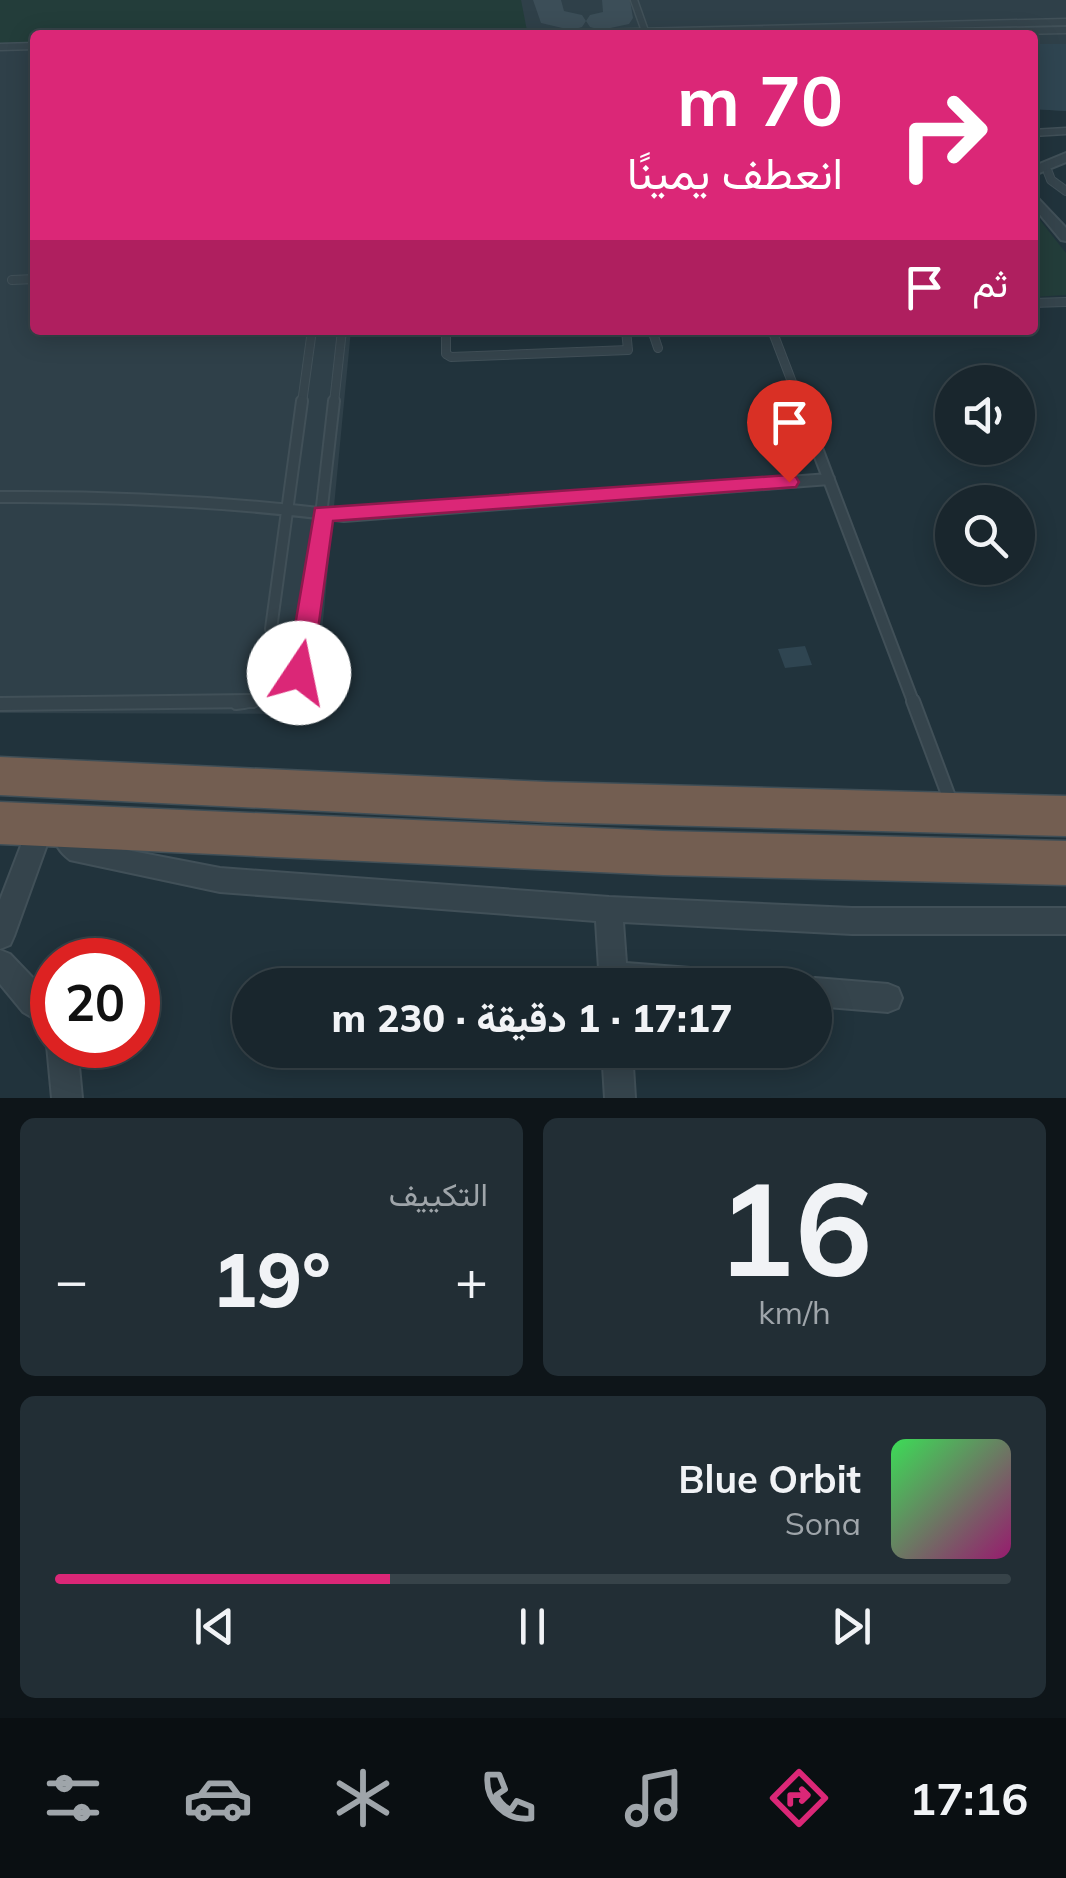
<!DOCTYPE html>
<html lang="ar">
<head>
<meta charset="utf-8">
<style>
  body { margin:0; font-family:Mulish,Vazirmatn,sans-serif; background:#222e35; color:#f1f3f6; direction:rtl; height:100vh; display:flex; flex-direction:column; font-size:38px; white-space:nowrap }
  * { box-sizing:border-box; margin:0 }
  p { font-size:32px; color:#9fa5aa }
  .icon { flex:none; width:55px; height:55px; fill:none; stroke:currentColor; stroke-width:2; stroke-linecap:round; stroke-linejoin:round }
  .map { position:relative; height:1098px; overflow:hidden; direction:ltr }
  .side { display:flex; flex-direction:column; gap:20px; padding:20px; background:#0e1519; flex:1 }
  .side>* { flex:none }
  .hud { position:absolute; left:30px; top:30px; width:1008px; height:305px; border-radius:10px; box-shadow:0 5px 25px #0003,0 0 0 2px #374349; direction:rtl; background:#db2777; color:#fff; overflow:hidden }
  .fabs { position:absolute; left:935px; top:365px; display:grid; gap:20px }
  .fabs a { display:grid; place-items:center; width:100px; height:100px; border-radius:50%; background:#19262d; box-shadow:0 5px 25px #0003,0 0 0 2px #374349; font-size:50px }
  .speed { position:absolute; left:30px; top:938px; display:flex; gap:20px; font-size:50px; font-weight:700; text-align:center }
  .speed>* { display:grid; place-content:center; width:130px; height:130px; border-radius:50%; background:#19262d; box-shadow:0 5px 25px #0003,0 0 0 2px #374349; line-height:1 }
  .speed .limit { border:15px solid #d22; background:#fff; color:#111 }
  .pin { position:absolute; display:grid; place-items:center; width:85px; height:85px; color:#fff; margin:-102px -42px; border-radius:50% 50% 50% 0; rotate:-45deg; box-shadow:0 0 10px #0007 }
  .pin .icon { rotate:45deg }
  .me { position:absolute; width:110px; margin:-55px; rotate:11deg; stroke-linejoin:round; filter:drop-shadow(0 0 8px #0008) }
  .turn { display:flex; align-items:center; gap:35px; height:210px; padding:0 30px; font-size:45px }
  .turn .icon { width:130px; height:130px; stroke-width:2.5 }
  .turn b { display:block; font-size:70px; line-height:85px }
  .then { display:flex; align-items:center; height:95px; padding:0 30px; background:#0003; gap:20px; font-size:38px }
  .big { font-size:75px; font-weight:800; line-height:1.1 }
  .side .tile { flex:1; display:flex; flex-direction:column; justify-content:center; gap:15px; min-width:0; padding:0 35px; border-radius:15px; background:#222e35 }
  .side .dial { align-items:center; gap:0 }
  .dial b { font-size:130px; line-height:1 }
  .song { display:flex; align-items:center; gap:30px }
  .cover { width:120px; height:120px; border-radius:15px; background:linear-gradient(135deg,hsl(130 70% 55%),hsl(320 70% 35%)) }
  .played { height:10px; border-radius:5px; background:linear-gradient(90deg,#db2777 35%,#374349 35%) }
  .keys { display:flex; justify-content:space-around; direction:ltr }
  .heat { display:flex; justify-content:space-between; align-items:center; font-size:55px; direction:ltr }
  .side .tiles { flex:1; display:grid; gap:20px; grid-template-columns:1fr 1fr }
  .tile:last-child { grid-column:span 2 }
  .trip { position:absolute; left:232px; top:968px; width:600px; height:100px; border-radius:50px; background:#19262d; box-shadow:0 5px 25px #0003,0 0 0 2px #374349; font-weight:800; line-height:100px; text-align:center; direction:rtl }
  .tab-bar { display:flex; height:160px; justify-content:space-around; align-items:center; background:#0a0f12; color:#9fa5aa }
  .tab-bar .icon { width:70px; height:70px }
  .tab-bar .selected { color:#db2777 }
  .tab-bar b { font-size:45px; color:#f1f3f6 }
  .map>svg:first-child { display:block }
  .airport { fill:#2f4049 }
  .green { fill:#233d3a }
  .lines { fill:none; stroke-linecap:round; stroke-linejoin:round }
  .taxiway { fill:#3c4e58; fill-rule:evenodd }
  .building { fill:#2f4551 }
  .lane-far3-casing { stroke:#415058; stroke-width:9 }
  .lane-far2-casing { stroke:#415058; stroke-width:10 }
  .lane-far1-casing { stroke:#415058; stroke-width:14 }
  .lane-casing { stroke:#415058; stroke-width:16 }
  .street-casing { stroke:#415058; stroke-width:4 }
  .highway-casing { stroke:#404f57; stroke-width:3 }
  .lane-far3 { stroke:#35444c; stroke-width:6 }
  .lane-far2 { stroke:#35444c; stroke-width:8 }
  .lane-far1 { stroke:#35444c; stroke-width:10 }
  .lane { stroke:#35444c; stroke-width:12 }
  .street { fill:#35444c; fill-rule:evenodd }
  .highway { fill:#735e51; fill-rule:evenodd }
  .route { fill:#db2777; stroke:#8e194d; stroke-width:2.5 }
</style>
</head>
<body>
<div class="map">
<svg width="1066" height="1098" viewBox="0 0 1066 1098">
  <rect width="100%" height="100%" fill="#21333c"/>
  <path class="airport" d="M0 0H1066V111L1033 109 1032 35H35V330H351L314 714 0 713Z"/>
  <path class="green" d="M0 0H521L527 31 35 35V42L0 43Z
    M1032 210 1066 253V295L1033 297Z"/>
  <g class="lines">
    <path class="taxiway" d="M533 0H561L564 11 582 15 586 21 582 27 571 30 541 23Z
      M602 0H630L633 18 629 24 601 30 590 27 586 21 590 15 603 12Z"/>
  </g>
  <path class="building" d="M1032 44H1066V111L1032 109Z
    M805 646 812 665 785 668 778 649Z"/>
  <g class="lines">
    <defs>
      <path id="lane-far3" d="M634 0 645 31
        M1010 31 1066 30
        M506 35 1066 22
        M0 47 35 46
        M1032 133 1066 131
        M1045 166 1049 175"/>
      <path id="lane-far2" d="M1048 172 1051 180 1066 191
        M12 280 35 279
        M1032 303 1066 302
        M446 330V354L451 357 628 350 626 330
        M652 330 658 348
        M772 330 800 403
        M302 403 312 330
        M334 403 342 330"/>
      <path id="lane-far1" d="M799 401 914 704
        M0 497C115 496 230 502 344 516L829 479
        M271 629 302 401
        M236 704C270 700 292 688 305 656L334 401"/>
      <path id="lane" d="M913 701 952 805
        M0 704 253 701"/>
      <path id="street" d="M1066 153V162L1032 176V167Z
        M1032 192 1066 228V241L1061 240 1032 205Z
        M41 814 50 817 54 825 14 936 10 945 0 949V900L32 817Z
        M67 815 76 818 80 838 85 842 220 868 609 897 852 908H1066V934H852L623 922 626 963 729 971 739 975 743 985H600L596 921 220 892 70 860C55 849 50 835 58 818Z
        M0 950 10 954 52 998V1029L23 1012 0 984Z
        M815 978 888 984 898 988 902 998 898 1008 888 1012 815 1006V985H804Z
        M52 1035V1045H77L82 1098H52L47 1045Z
        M602 1050H632L635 1098H605Z"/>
      <path id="highway" d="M0 757 547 782 1066 796V836L547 822 0 795Z
        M0 802 663 831 1066 841V885L663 875 0 844Z"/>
    </defs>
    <use href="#lane-far3" class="lane-far3-casing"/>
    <use href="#lane-far2" class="lane-far2-casing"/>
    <use href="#lane-far1" class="lane-far1-casing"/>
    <use href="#lane" class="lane-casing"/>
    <use href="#street" class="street-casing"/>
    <use href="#highway" class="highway-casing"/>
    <use href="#lane-far3" class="lane-far3"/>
    <use href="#lane-far2" class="lane-far2"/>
    <use href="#lane-far1" class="lane-far1"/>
    <use href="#lane" class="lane"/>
    <use href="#street" class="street"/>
    <use href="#highway" class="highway"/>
  </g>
  <path class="route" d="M789 475 796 477 799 482 796 487 333 521 312 673 308 680H290L287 673 315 508Z"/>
</svg>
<div class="fabs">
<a><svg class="icon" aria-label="sound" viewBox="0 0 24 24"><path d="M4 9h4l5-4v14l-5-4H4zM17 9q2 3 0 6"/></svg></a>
<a><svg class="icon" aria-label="search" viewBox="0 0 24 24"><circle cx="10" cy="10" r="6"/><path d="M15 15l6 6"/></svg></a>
</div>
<div class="speed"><div class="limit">20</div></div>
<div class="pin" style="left:789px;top:482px;background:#d93025"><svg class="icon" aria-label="arrive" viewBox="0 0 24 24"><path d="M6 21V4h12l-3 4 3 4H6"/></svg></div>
<svg class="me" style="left:299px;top:673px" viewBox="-20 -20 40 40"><circle r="19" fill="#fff"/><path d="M0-13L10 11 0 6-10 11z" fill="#db2777"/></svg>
<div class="trip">17:17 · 1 دقيقة · 230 m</div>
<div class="hud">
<div class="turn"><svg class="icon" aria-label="right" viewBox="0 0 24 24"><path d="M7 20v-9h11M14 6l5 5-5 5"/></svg><div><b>70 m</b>انعطف يمينًا</div></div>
<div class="then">ثم<svg class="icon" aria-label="arrive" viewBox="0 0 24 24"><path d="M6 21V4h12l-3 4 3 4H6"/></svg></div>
</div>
</div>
<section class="side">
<div class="tiles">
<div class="tile dial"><b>16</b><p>km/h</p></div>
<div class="tile"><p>التكييف</p>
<div class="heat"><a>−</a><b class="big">19°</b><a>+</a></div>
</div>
<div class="tile">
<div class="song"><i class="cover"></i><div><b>Blue Orbit</b><p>Sona</p></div></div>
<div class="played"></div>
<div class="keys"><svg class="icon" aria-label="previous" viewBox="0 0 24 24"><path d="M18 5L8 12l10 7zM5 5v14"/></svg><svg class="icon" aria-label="pause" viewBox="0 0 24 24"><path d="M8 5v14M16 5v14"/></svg><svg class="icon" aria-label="next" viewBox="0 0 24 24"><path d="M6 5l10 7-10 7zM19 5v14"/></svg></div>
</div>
</div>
</section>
<nav class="tab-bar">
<b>17:16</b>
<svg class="icon selected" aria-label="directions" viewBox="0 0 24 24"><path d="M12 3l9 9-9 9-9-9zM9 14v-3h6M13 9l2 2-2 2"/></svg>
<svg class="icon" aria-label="music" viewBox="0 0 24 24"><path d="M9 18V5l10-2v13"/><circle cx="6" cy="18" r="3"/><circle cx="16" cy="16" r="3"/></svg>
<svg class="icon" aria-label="phone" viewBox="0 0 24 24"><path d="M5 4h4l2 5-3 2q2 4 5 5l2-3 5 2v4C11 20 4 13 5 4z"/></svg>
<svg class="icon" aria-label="climate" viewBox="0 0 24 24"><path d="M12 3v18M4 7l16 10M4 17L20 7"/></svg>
<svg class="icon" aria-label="car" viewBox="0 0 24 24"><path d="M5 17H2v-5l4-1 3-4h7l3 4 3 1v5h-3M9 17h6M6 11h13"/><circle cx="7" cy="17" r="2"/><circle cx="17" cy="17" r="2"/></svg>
<svg class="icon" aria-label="filters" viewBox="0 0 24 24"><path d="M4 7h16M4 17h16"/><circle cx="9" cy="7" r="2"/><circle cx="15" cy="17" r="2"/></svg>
</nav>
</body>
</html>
